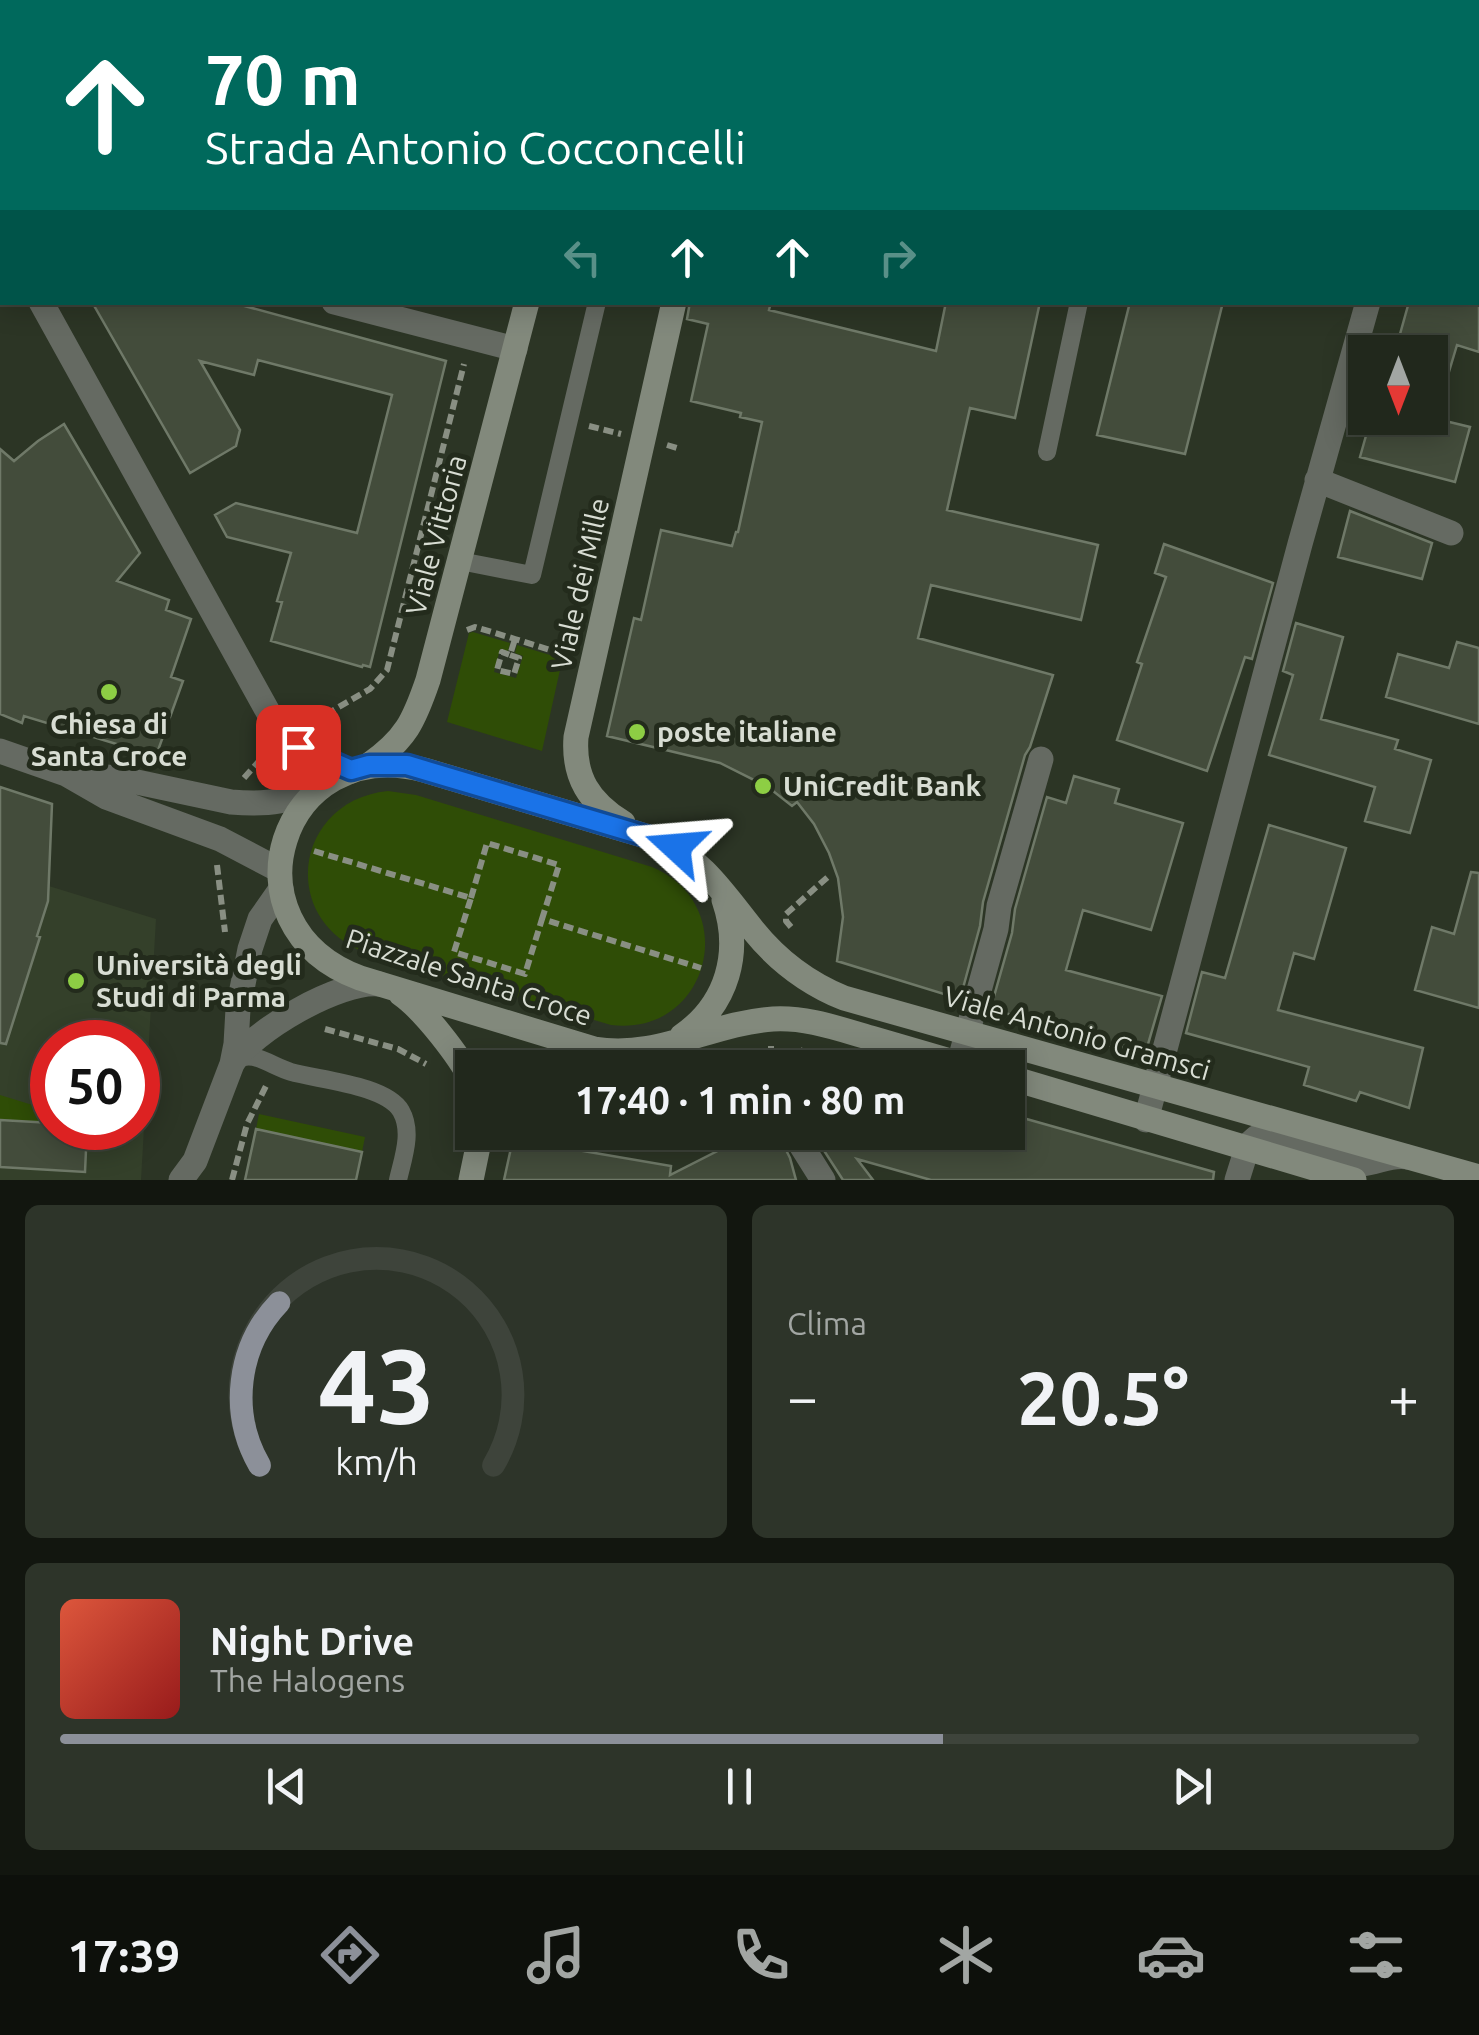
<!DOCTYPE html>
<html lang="it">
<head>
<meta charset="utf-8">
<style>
  body { margin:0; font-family:Ubuntu,sans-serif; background:#2d3429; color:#f1f3f6; height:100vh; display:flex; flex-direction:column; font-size:38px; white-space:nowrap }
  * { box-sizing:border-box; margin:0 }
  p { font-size:32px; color:#a2a6a3 }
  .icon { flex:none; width:55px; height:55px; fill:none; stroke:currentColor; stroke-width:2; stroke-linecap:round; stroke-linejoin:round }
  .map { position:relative; height:1180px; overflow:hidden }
  .sheet { display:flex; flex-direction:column; gap:25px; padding:25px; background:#12160f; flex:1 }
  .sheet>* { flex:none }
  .top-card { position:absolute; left:0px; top:0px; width:1480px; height:305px; box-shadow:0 5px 25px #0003,0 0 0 2px #3e443b; background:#00695c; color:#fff; overflow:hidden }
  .needle { width:65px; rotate:180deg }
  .controls { position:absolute; left:1348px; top:335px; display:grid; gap:20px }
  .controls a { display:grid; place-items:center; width:100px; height:100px; border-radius:0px; background:#21281c; box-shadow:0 5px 25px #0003,0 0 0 2px #3e443b; font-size:50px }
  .speed { position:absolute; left:30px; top:1020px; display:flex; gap:20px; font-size:50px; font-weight:700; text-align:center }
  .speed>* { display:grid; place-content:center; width:130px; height:130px; border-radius:50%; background:#21281c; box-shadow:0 5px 25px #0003,0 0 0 2px #3e443b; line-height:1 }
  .speed .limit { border:15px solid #d22; background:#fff; color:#111 }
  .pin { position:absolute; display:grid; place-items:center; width:85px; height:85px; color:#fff; margin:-42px; border-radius:20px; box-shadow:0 5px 15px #0006 }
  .me { position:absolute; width:110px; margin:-55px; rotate:289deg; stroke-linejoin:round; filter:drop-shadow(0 0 8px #0008) }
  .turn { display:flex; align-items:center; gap:35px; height:210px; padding:0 40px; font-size:45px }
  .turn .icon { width:130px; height:130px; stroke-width:2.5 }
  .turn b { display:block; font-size:70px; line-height:85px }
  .lanes { display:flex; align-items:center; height:95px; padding:0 40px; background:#0003; justify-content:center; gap:50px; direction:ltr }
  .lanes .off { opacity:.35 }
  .big { font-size:75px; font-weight:700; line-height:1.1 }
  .sheet .widget { flex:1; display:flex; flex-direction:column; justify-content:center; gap:15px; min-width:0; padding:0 35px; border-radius:15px; background:#2d3429 }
  .sheet .dial { align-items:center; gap:0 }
  .dial svg { height:260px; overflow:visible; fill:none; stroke:#3e443b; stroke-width:7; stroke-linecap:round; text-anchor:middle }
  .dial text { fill:#f1f3f6; stroke:none }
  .song { display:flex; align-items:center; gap:30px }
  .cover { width:120px; height:120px; border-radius:15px; background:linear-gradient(135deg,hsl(10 70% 55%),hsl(0 70% 35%)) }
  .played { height:10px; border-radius:5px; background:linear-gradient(90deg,#8c9099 65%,#3e443b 65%) }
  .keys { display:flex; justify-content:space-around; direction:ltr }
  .heat { display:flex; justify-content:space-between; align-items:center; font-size:55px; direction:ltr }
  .sheet .tiles { flex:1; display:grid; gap:25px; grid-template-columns:1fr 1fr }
  .widget:last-child { grid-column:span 2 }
  .trip { position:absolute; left:455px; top:1050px; width:570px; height:100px; border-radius:0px; background:#21281c; box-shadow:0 5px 25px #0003,0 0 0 2px #3e443b; font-weight:700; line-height:100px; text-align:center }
  .tabs { display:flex; height:160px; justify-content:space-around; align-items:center; background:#0d100b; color:#a2a6a3 }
  .tabs .icon { width:70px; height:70px }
  .tabs .active { color:#8c9099 }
  .tabs b { font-size:45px; color:#f1f3f6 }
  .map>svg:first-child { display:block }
  .built { fill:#34402a; fill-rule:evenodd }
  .green { fill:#2f4d06 }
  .building { fill:#434c3b; stroke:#6f7968; stroke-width:2.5 }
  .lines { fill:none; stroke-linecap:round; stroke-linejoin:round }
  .path { stroke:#898f83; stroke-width:6; stroke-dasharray:10 5; stroke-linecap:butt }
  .lane { stroke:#656a62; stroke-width:18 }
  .street { stroke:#656a62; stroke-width:25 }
  .secondary { stroke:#82897c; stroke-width:25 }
  .route-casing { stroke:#114b97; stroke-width:25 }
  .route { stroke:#1a73e8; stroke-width:18 }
  .poi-dot { fill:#8dce44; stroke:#232b1c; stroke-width:4 }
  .labels { text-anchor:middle; stroke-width:10; stroke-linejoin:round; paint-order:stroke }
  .street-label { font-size:28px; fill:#d8ddd3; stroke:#232b1c }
  .poi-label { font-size:28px; font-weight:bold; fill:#d8ddd3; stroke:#232b1c; text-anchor:start }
</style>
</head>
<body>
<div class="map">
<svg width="1479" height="1180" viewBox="0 0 1479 1180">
  <rect width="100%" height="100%" fill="#2c3525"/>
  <path class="built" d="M0 871 156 919 141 1180H0ZM52 1042H138V1128H52Z"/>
  <path class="green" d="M473 632 510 643 508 651 500 649 494 672 516 678 523 656 515 653 517 645 560 658 562 661 542 751 447 722 469 633Z
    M388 791 416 795 652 867C743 905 709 1037 611 1025L364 952C277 917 296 800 388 791Z
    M0 1095 52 1111V1123L0 1120Z
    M259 1114 365 1137 362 1152 256 1129Z"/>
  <path class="building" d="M92 302H230L446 361 370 667 363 665 362 667 271 641 282 602 277 601 291 553 227 537 215 515 236 503 357 533 392 395 258 360 254 375 200 361 240 430 236 446 190 473Z
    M690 302H771L769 310 936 351 946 302H1040L1015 418 970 408 947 510 1098 545 1081 620 931 585 918 638 1053 675 1030 747 1025 755 983 902 980 926 960 999 837 961 843 917 838 878 829 853 814 824 797 802 792 806 768 787 720 763 607 736 634 618 641 620 661 530 732 546 736 532H738L762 422 740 417 741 413 691 401 708 324 687 319Z
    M1130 302H1223L1185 454 1097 435Z
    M1409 302H1479V352L1457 345 1436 415 1430 414V352H1395Z
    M1371 418H1433L1470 427 1455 482 1360 457Z
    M64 424 140 553 117 581 169 600 166 610 191 619 171 677 183 681 156 756 24 716 22 723 0 714V449L14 461 38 441Z
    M1350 511 1432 543 1422 579 1338 557Z
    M1164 544 1273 583 1252 659 1245 657 1207 771 1117 740 1142 664 1137 662 1166 577 1155 573Z
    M1296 623 1343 637 1321 719 1398 740 1395 749 1431 760 1410 833 1365 821 1375 787 1269 755 1293 675 1283 671Z
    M1457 642 1479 648V724L1386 697 1398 654 1449 668Z
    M1074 776 1119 789 1115 803 1183 823 1151 930 1083 910 1066 970 1162 996 1146 1051 1106 1045 1072 1031 1036 1025 991 1007 1012 933 1015 909 1047 797 1066 803Z
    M0 787 52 804 48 901 37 936 40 937 6 1044 0 1043Z
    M1269 825 1346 848 1314 959 1294 953 1278 1010 1423 1048 1409 1108 1360 1092 1356 1101 1304 1085 1309 1067 1186 1033 1202 972 1225 978Z
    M1471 872 1479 873V1008L1415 990 1432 927 1454 934Z
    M1023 1118 1214 1172 1213 1180H931L857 1159 873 1180H843L812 1132H1018Z
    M0 1120 52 1123V1128H87L85 1172 0 1167Z
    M256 1129 362 1152 356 1180H245Z
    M755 1132H777L790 1158 796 1180H504L513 1139 671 1166 670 1175Z"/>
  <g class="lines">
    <path class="path" d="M559 2 560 0
      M589 426 621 434
      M667 445 680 449
      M467 630 475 627 515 639 560 653 566 661
      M510 655 519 658 514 674 497 670 502 652 510 655 515 639
      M313 722 370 689 387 670 464 364
      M244 778 269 750
      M314 851 471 898 454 952 525 974 542 919 701 968
      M217 865 225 932
      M471 898 487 843 559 865 542 919
      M791 927 786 921V914L830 875
      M325 1029 398 1049 426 1064
      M771 1046V1068
      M790 1068 804 1049
      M583 1132C632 1145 676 1152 724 1132
      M232 1180 247 1124 267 1084"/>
    <path class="lane" d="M670 2 671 0
      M1047 452 1079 302
      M460 561 532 575 597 302
      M232 1063C239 1058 245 1055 254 1057 266 1060 278 1068 291 1072 319 1080 386 1085 401 1111 413 1132 403 1158 398 1180"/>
    <path class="street" d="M121 2 122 0
      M1443 2 1444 0
      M0 232 2 236
      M41 302 272 719C293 748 319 757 351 771
      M334 302 515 349
      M1317 480 1451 533
      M0 751 66 774 106 797 220 839 279 870
      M71 774 118 778 231 802C269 805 291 802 324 784
      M644 1052 681 1056 716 1068
      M959 1063 996 929 999 906 1041 759
      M232 1064C252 1031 340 980 379 984
      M1146 1120 1300 544 1368 302
      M793 1132 823 1180
      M181 1180 195 1161 232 1064 236 1044 238 1009 250 949 260 919 281 889
      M1237 1180 1248 1145 1257 1137 1361 1164C1378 1163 1390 1154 1407 1157"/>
    <path class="secondary" d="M605 2 606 0
      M742 2 743 0
      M369 765C406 739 414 721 428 680L527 302
      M623 823C589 802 573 777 576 737L674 302
      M401 994C424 1010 460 1057 472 1081
      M682 1036C728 1004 742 952 724 900
      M974 1068C939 1058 905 1048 871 1038 839 1029 807 1017 773 1019 710 1023 658 1060 594 1049L360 978C218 925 281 732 424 770L659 840C702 859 724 894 753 930 778 961 807 983 844 998L1479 1177
      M1008 1077 1354 1180
      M471 1180 481 1132"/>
  </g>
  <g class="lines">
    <defs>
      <path id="route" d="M298 747 351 770 369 765H407L659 840 676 847"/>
    </defs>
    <use href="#route" class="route-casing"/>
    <use href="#route" class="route"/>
  </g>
  <g class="poi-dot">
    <circle cx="109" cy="692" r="10"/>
    <circle cx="637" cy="732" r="10"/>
    <circle cx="763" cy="786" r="10"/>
    <circle cx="76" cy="981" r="10"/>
  </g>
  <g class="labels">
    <g class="street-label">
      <text transform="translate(436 535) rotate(-75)" y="10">Viale Vittoria</text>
      <text transform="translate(580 584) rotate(-77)" y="10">Viale dei Mille</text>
      <text transform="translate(469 977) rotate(18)" y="10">Piazzale Santa Croce</text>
      <text transform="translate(1077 1033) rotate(16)" y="10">Viale Antonio Gramsci</text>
    </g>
    <g class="poi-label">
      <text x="109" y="734" text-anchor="middle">Chiesa di<tspan x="109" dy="32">Santa Croce</tspan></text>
      <text x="657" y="742">poste italiane</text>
      <text x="783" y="796">UniCredit Bank</text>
      <text x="96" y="975">Università degli<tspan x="96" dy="32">Studi di Parma</tspan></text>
    </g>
  </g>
</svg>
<div class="controls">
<a><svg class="needle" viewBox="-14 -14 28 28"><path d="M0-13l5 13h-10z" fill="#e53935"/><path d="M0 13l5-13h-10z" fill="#a2a6a3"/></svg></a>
</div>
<div class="speed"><div class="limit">50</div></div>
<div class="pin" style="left:298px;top:747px;background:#d93025"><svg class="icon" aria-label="arrive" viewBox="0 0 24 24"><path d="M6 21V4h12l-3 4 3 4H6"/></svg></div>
<svg class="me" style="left:676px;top:847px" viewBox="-20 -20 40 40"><path d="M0-17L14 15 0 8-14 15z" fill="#1a73e8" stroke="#fff" stroke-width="4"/></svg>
<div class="trip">17:40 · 1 min · 80 m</div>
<div class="top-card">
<div class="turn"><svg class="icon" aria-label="ahead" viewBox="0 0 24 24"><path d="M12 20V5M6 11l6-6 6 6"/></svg><div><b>70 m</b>Strada Antonio Cocconcelli</div></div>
<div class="lanes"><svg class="icon off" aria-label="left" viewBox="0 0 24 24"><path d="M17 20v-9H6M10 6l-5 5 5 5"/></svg><svg class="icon" aria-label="ahead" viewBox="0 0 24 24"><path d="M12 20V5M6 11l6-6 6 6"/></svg><svg class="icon" aria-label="ahead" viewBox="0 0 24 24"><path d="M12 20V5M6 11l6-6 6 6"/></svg><svg class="icon off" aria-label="right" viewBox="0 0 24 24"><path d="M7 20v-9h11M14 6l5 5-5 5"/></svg></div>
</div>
</div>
<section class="sheet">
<div class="tiles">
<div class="widget dial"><svg viewBox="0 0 100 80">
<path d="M14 69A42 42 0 1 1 86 69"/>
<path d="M14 69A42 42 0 0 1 20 19" stroke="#8c9099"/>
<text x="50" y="56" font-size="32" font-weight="700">43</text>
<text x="50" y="72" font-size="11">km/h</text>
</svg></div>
<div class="widget"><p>Clima</p>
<div class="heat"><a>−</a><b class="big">20.5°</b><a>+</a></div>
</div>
<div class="widget">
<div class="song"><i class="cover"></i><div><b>Night Drive</b><p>The Halogens</p></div></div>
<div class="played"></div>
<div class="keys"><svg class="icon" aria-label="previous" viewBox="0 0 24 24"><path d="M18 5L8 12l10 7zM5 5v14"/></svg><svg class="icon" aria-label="pause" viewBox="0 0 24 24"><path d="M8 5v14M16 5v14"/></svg><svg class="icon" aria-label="next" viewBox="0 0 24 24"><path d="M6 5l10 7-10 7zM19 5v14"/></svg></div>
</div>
</div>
</section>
<nav class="tabs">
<b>17:39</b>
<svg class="icon active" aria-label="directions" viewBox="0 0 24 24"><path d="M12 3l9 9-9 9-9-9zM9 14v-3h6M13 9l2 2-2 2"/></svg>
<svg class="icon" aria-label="music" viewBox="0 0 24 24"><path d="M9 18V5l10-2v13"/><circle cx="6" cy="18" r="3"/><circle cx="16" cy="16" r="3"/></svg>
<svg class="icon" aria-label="phone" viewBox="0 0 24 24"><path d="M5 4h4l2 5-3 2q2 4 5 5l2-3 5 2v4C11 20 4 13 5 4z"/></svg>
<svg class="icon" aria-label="climate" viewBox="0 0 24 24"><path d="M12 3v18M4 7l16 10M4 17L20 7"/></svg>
<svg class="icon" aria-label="car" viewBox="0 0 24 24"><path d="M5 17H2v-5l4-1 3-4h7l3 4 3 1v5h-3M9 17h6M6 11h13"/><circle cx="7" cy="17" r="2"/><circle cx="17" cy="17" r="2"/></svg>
<svg class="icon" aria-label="filters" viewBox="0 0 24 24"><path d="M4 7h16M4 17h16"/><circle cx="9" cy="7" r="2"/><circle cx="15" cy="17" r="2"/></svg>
</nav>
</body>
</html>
